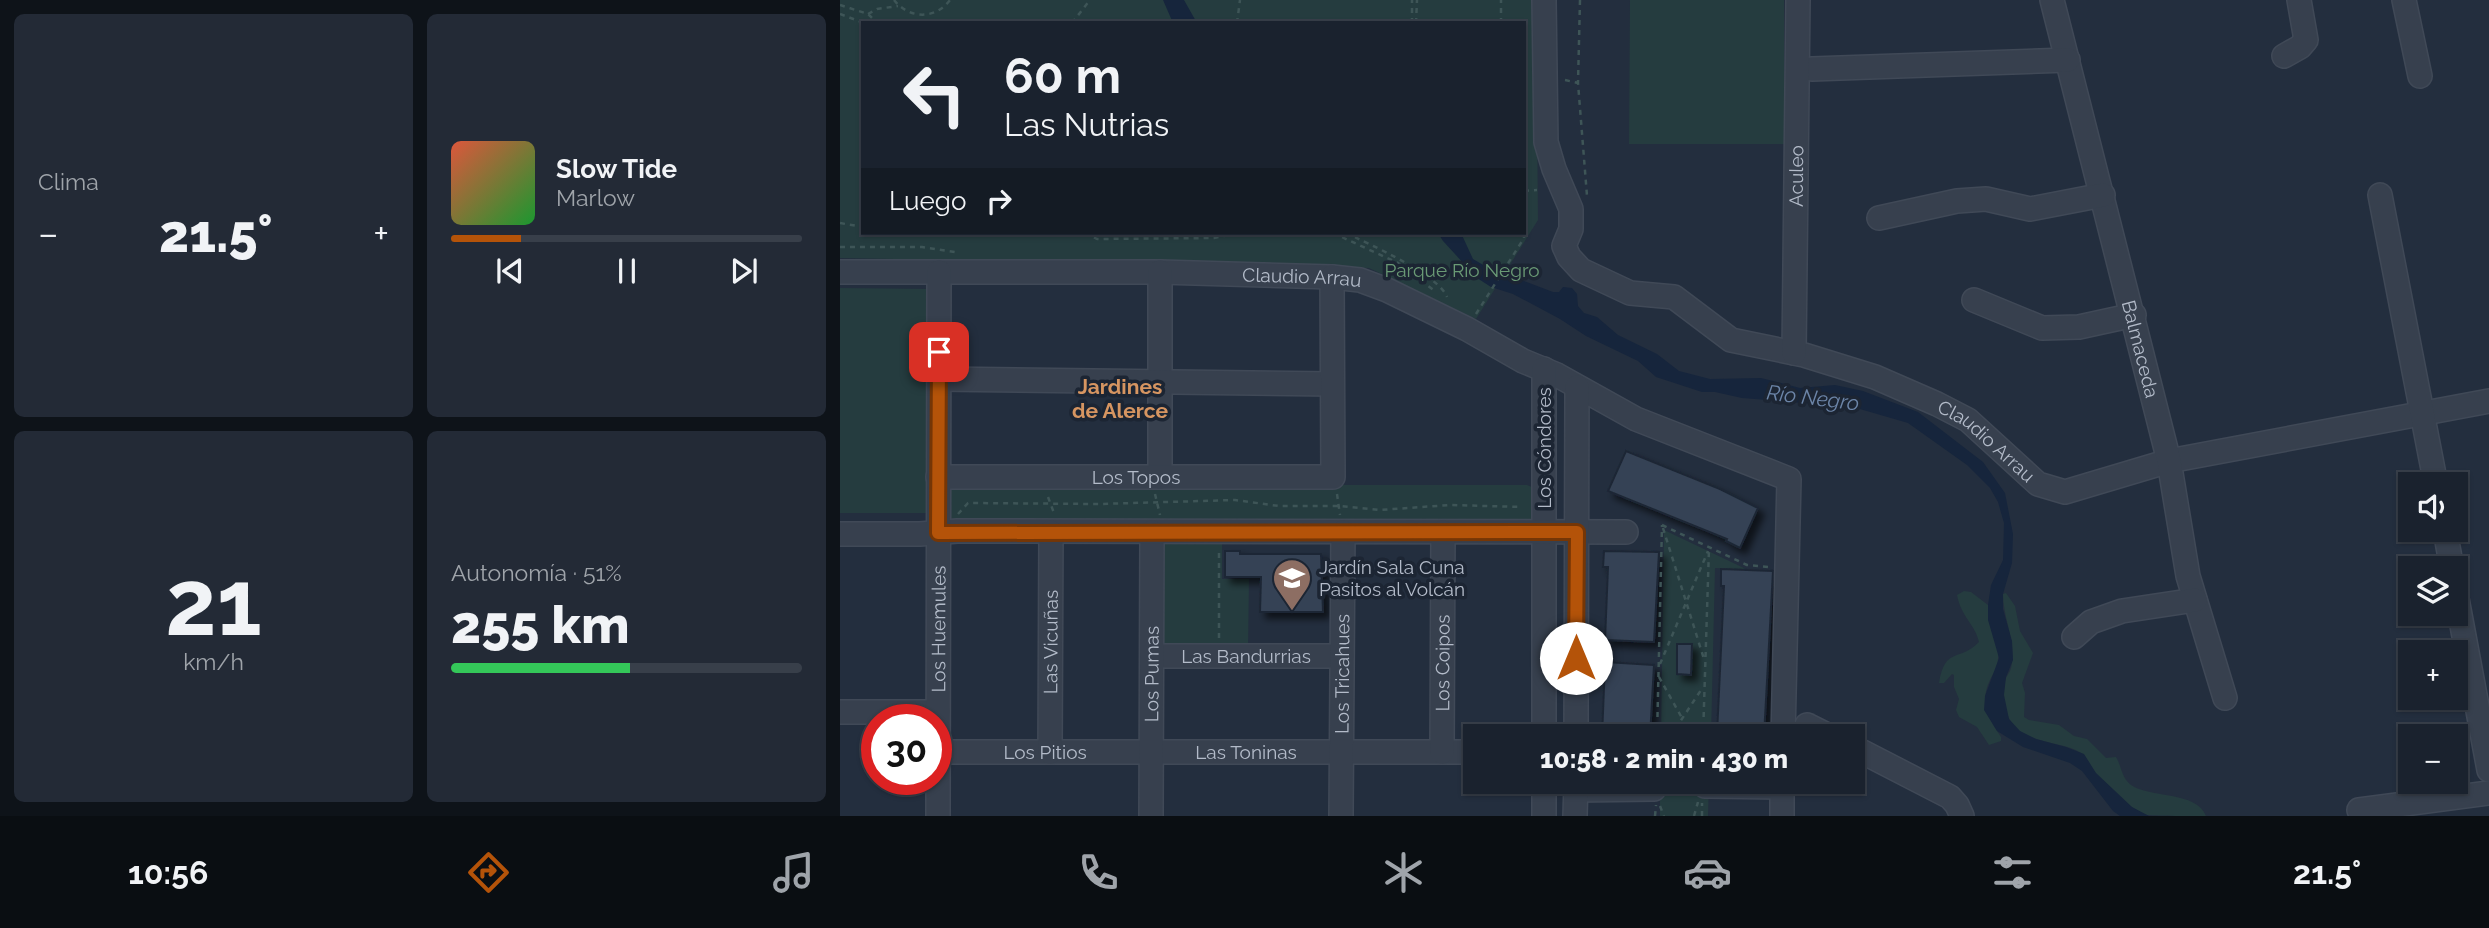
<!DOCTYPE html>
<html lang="es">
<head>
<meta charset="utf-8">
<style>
  body { margin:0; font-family:Raleway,sans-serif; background:#232a36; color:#f1f3f6; height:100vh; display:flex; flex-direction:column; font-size:26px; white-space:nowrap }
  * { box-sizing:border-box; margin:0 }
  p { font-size:23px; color:#9fa4aa }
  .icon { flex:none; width:38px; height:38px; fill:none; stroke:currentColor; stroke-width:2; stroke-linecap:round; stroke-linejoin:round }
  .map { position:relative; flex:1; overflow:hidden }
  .side { display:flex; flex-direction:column; gap:14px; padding:14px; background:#0e1319; width:840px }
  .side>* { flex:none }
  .guide { position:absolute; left:21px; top:21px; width:665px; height:214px; border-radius:0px; box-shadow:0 2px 5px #0004,0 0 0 2px #383f4a; background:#1a222e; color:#f1f3f6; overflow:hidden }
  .fabs { position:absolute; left:1558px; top:472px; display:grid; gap:14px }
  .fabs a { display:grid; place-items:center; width:70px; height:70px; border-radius:0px; background:#1a222e; box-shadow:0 2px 5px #0004,0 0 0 2px #383f4a; font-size:35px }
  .speed { position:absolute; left:21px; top:704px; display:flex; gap:14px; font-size:35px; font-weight:700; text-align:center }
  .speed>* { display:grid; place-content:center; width:91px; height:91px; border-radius:50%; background:#1a222e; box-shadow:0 2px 5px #0004,0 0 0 2px #383f4a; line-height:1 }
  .speed .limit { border:10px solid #d22; background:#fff; color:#111 }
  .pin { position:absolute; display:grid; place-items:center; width:60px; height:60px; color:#fff; margin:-30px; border-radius:14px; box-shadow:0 4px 10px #0006 }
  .me { position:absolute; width:77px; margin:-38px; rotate:0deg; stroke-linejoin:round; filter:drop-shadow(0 0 5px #0008) }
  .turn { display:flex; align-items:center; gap:24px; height:147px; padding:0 28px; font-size:32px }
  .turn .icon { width:91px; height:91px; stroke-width:2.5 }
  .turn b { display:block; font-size:49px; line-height:60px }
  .then { display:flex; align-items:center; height:66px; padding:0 28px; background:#0003; gap:14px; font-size:26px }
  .big { font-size:52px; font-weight:800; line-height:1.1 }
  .side .tile { flex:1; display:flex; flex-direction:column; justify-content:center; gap:10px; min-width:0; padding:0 24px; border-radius:10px; background:#232a36 }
  .side .dial { align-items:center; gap:0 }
  .dial b { font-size:91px; line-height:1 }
  .song { display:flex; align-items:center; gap:21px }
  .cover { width:84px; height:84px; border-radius:10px; background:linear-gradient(135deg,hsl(10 70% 55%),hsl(130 70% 35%)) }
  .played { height:7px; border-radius:4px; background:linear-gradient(90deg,#b45309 20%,#383f4a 20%) }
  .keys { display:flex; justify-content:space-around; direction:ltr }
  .heat { display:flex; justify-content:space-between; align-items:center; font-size:38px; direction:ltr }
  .charge { height:10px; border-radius:5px; background:linear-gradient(90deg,#34c759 51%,#383f4a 0) }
  .side .tiles { flex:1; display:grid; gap:14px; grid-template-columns:repeat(2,1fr) }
  .trip { position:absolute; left:623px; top:724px; width:402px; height:70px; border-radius:0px; background:#1a222e; box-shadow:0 2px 5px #0004,0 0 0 2px #383f4a; font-weight:800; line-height:70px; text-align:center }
  .menu { display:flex; height:112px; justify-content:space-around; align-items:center; background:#0a0e12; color:#9fa4aa }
  .menu .icon { width:49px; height:49px }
  .menu .selected { color:#b45309 }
  .menu b { font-size:32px; color:#f1f3f6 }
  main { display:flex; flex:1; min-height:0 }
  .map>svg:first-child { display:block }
  .green { fill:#253c3f; fill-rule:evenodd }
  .water { fill:#16253c }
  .building { fill:#354254; stroke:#1e2735; stroke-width:2; filter:url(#shadow) }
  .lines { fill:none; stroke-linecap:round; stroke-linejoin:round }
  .minor-casing { stroke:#404957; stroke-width:26 }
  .path { stroke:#3e5557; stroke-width:2.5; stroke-dasharray:5 5; stroke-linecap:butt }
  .minor { stroke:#37404e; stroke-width:23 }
  .route-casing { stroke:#753606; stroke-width:18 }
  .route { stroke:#b45309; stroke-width:12 }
  .labels { text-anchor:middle; stroke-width:7; stroke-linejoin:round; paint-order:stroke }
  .street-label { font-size:19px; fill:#b3bbc9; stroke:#1c2533 }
  .park-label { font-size:19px; fill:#6a9a75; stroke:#1c2533 }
  .poi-label { font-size:19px; fill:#b3bbc9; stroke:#1c2533; text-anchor:start }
  .neighbourhood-label { font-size:21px; font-weight:bold; fill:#d69561; stroke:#1c2533 }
  .water-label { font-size:21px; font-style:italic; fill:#6c85a8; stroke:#1c2533 }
</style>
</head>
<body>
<main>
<section class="side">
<div class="tiles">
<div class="tile"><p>Clima</p>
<div class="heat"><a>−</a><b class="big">21.5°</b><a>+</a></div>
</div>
<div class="tile">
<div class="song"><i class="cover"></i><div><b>Slow Tide</b><p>Marlow</p></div></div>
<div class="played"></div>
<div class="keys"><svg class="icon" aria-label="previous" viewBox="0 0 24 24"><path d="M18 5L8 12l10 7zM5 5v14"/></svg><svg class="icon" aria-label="pause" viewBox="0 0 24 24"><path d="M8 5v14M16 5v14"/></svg><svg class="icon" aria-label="next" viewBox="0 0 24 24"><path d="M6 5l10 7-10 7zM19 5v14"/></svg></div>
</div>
<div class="tile dial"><b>21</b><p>km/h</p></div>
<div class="tile"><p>Autonomía · 51%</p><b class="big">255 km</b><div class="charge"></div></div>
</div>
</section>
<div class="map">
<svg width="1649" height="816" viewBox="0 0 1649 816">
  <defs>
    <filter id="shadow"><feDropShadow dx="6" dy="6" stdDeviation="3.5" flood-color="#0009"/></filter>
  </defs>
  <rect width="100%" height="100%" fill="#232e3e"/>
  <path class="green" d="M0 0H696L698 220 636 319 529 268 0 258ZM23 23H684V233H23Z
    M790 0H944V144H789Z
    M0 288 91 289 90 513H0Z
    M116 485H687L694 488V522H113L110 520 108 491Z
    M824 530 906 569 875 568 871 737H821Z
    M382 540V579H409L408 651 320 649 322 542Z
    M1124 591 1131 592 1148 605C1149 623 1160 642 1158 659 1158 668 1153 673 1150 680 1139 703 1148 717 1161 737V741L1149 745 1137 727 1119 717 1116 710 1119 699 1114 687V675L1112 674 1104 683H1099C1105 646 1120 662 1139 642 1135 624 1121 617 1117 595Z
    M1166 593 1175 606 1180 631 1193 653 1182 683 1185 693 1184 717 1189 720 1219 725 1234 736 1247 739 1266 758 1276 757C1282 767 1281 777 1291 785 1309 798 1357 791 1366 816 1350 816 1320 816 1307 815 1288 808 1270 789 1257 775 1251 768 1248 758 1241 753 1220 740 1184 745 1170 720 1163 708 1162 691 1166 678 1168 674 1170 672 1171 668 1177 643 1163 619 1163 594Z
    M820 782H869L868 816H820Z"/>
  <path class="water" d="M323 0H344L357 23H333Z
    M598 233H621L633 259 645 266 713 292H719L723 287 732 288 737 294 738 306 744 313 757 317 778 335 817 354 839 371 870 379 921 378 960 388 995 385 1023 391 1078 412 1143 462 1165 493 1173 534 1172 563 1163 594V609L1172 641 1173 660 1166 677 1164 695 1169 719 1180 731 1196 739 1226 747 1244 754 1256 773 1292 807 1309 816H1280L1273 811 1242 771 1230 763 1183 747 1157 731 1144 710 1145 696 1159 658 1148 620V605L1151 585 1163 560 1164 523 1158 502 1150 488 1127 465 1068 423 1013 407 902 398 875 392H862L816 377 798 361 746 336 720 319 673 294 651 287 637 278 603 241Z"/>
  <path class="building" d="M786 451 880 489 918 508 900 548 886 541 887 539 768 491Z
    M385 551H400V554H481L483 612H420L421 577H385Z
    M764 551 819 552 814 642 765 640 768 567H763Z
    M881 569 933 571 924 736 877 734 884 586H881Z
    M837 644H852L851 675 837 674Z
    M765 662 814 665 810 737H762Z"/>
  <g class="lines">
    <defs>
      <g id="minor">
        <path id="s1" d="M704 0 706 142 714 169 731 209V229L724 246 729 257 741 270 790 293 834 297 891 340 964 355 1035 377 1097 404 1128 420 1198 484 1225 492 1329 461 1649 401"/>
        <path id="s2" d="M1212 0 1329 461 1348 576 1385 698"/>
        <path d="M1564 0 1580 76"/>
        <path d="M1444 56 1460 47 1466 40 1459 0"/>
        <path d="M972 69 1228 60"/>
        <path d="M1540 195 1596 485"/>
        <path d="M1039 218 1117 201 1146 199 1190 209 1263 195"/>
        <path id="s3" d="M0 272H320L492 277 520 280 547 290 627 329 683 361 717 375 796 419 949 479 943 737"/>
        <path d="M320 272V477"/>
        <path d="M1134 300 1202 328 1239 327 1294 315"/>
        <path id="s4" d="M954 353 958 0"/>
        <path d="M704 369V737"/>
        <path d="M99 379 492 384"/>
        <path id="s5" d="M98 477H493L492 277"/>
        <path d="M1605 530 1612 569"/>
        <path d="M0 534H80L117 531 786 532"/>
        <path d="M1615 588 1649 770"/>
        <path d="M1234 637 1251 622 1282 611 1355 600"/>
        <path id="s6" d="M312 656H502"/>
        <path d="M0 712H98"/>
        <path d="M967 725 991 737"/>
        <path d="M736 737 737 387"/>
        <path d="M1013 747 1110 797 1117 805 1122 816"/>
        <path id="s7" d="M98 752H635"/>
        <path id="s8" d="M210 752 211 532"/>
        <path id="s9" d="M602 752 603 532"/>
        <path d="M865 786 942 787"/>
        <path d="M735 790 814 789"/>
        <path d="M1519 810 1649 793"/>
        <path id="s10" d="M98 816 99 272"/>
        <path id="s11" d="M311 816 312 532"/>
        <path id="s12" d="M501 816 503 532"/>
        <path d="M704 816V782"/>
        <path d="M735 816 736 782"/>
        <path d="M942 816V782"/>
      </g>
    </defs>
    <use href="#minor" class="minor-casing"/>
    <path class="path" d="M54 0C69 19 95 20 110 0
      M740 0 738 83 747 196
      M0 5 28 14 37 23
      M0 14 24 23
      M28 14 37 9 58 6
      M232 23 250 0
      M397 23 400 0
      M572 23V0
      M576 23 577 0
      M661 23V0
      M725 80 738 83
      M684 191 697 190
      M0 223 23 227
      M245 233 257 239 374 238 384 236 385 233
      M493 233 558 263 596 292
      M506 233C529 244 599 275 607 297
      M0 247H82L115 252
      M636 314 684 238V233
      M315 494 320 515
      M497 494 500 515
      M208 497 214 513
      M118 514 128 503 259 504 395 500 439 506H499L540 510 610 505 682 507
      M822 525 907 565 928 567
      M823 528 864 659
      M379 638V551
      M820 664 868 551
      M819 677 842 718
      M817 737 822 525
      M830 737 863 687
      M863 737 869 548
      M833 785 847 786
      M820 806 824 816
      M815 816 816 805
      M854 816 858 802
      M862 816V803"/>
    <use href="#minor" class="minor"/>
  </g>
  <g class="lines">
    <defs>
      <path id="route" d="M99 352 98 533 737 532 736 658"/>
    </defs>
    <use href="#route" class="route-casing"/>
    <use href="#route" class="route"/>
  </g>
  <defs>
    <symbol id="school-pin" viewBox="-11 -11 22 30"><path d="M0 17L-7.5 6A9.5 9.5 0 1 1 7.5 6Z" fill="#8d6e63" stroke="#1c2533"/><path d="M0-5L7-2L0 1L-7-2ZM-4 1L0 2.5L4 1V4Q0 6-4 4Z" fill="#fff"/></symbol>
  </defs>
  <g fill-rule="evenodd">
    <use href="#school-pin" x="430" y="556" width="44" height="60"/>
  </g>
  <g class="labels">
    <g class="street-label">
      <text dy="7" stroke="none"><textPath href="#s4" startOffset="177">Aculeo</textPath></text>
      <text dy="7" stroke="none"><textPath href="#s3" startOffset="462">Claudio Arrau</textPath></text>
      <text dy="7" stroke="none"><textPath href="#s2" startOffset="360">Balmaceda</textPath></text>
      <text dy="7" stroke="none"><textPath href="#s1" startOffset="730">Claudio Arrau</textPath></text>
      <text transform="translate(704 448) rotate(-90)" y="7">Los Cóndores</text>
      <text dy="7" stroke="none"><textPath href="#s5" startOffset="198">Los Topos</textPath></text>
      <text dy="7" stroke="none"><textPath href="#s10" startOffset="187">Los Huemules</textPath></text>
      <text dy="7" stroke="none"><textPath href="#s8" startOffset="110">Las Vicuñas</textPath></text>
      <text dy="7" stroke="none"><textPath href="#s6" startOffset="94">Las Bandurrias</textPath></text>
      <text dy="7" stroke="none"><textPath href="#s9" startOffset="89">Los Coipos</textPath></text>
      <text dy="7" stroke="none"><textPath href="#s11" startOffset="142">Los Pumas</textPath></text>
      <text dy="7" stroke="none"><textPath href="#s12" startOffset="142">Los Tricahues</textPath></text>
      <text dy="7" stroke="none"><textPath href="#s7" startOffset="107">Los Pitios</textPath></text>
      <text dy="7" stroke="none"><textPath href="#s7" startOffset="308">Las Toninas</textPath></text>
    </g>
    <g class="park-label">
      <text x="622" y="277">Parque Río Negro</text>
    </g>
    <g class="poi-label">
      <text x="479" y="574">Jardín Sala Cuna<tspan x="479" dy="22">Pasitos al Volcán</tspan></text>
    </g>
    <g class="neighbourhood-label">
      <text x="280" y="394">Jardines<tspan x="280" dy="24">de Alerce</tspan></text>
    </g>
    <g class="water-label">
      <text transform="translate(973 398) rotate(7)" y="7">Río Negro</text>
    </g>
  </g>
</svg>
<div class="fabs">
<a><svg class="icon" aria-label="sound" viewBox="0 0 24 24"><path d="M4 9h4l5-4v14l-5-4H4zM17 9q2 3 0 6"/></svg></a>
<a><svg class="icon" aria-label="layers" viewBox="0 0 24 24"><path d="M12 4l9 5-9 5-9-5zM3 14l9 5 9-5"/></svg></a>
<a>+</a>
<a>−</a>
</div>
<div class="speed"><div class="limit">30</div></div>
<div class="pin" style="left:99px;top:352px;background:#d93025"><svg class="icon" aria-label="arrive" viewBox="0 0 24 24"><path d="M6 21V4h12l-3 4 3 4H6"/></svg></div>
<svg class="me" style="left:736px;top:658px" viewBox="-20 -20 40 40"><circle r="19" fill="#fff"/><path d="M0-13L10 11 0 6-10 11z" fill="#b45309"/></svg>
<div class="trip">10:58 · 2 min · 430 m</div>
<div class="guide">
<div class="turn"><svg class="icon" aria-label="left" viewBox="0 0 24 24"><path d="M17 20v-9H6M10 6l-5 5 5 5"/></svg><div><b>60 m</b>Las Nutrias</div></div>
<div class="then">Luego<svg class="icon" aria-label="right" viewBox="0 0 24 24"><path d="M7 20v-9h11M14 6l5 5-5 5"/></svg></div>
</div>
</div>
</main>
<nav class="menu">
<b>10:56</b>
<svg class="icon selected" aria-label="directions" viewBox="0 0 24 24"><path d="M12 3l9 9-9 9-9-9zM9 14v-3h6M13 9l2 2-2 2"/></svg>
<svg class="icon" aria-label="music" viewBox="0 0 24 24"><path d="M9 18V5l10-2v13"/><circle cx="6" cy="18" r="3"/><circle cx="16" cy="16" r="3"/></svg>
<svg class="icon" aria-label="phone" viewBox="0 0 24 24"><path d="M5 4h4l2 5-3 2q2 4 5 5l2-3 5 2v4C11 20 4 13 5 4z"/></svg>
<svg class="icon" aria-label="climate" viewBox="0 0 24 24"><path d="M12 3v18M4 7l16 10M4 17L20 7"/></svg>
<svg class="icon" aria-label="car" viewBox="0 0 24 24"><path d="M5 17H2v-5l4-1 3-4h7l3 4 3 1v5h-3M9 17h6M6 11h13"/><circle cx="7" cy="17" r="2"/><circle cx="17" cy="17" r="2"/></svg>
<svg class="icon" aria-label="filters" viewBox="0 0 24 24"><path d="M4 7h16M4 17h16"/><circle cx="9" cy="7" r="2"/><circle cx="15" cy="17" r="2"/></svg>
<b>21.5°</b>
</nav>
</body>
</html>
